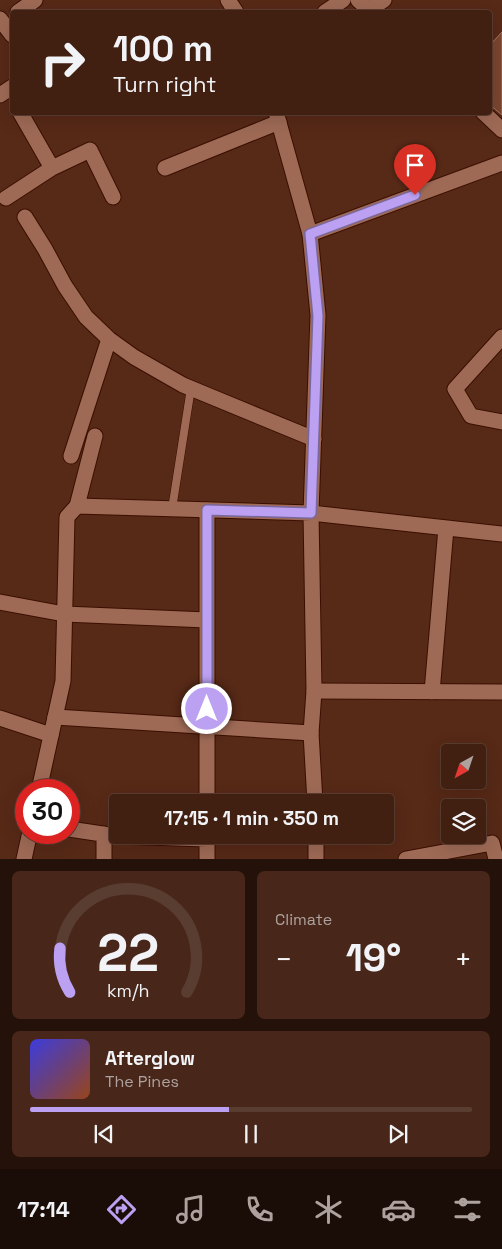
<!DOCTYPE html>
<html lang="en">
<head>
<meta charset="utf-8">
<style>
  body { margin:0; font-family:"Space Grotesk",sans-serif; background:#48271a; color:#f1f3f6; height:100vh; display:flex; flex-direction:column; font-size:19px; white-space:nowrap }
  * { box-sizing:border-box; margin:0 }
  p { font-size:16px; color:#aea29f }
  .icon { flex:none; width:28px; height:28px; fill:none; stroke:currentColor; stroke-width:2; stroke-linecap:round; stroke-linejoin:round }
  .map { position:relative; height:859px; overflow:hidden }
  .drawer { display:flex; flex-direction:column; gap:12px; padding:12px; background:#241109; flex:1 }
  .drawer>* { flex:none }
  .guide { position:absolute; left:10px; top:10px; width:482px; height:105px; border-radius:5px; box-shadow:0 5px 20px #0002,0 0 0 1px #5a3d31; background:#411f11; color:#f1f3f6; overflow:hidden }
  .needle { width:32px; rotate:220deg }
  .fabs { position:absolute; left:441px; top:744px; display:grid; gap:10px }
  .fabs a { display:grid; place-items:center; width:45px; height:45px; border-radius:5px; background:#411f11; box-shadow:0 5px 20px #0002,0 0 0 1px #5a3d31; font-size:25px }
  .speed { position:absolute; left:15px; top:779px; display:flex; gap:10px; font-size:25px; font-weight:700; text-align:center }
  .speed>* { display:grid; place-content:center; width:65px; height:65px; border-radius:50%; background:#411f11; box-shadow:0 5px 20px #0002,0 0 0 1px #5a3d31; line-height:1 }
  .speed .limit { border:8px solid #d22; background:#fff; color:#111 }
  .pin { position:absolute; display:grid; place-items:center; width:42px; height:42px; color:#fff; margin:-51px -21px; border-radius:50% 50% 50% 0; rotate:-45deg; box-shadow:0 0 5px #0007 }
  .pin .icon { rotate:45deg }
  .me { position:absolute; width:55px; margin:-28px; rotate:0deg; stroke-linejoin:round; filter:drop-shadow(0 0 4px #0008) }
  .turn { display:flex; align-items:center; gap:18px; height:105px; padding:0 20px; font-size:22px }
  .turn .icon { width:65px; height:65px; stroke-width:2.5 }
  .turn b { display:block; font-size:35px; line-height:42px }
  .big { font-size:38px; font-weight:600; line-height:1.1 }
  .drawer .card { flex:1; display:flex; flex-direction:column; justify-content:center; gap:8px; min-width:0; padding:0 18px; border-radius:8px; background:#48271a }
  .drawer .dial { align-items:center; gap:0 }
  .dial svg { height:130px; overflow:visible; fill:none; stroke:#5a3d31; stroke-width:7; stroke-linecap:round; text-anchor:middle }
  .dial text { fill:#f1f3f6; stroke:none }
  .song { display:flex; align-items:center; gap:15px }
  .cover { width:60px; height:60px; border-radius:8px; background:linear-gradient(135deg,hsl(240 70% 55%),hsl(20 70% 35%)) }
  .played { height:5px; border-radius:2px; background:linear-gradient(90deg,#bca0f2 45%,#5a3d31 45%) }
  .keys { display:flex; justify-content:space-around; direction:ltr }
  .heat { display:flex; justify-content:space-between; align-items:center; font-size:28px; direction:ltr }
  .drawer .tiles { flex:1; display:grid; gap:12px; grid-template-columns:1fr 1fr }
  .card:last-child { grid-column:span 2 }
  .trip { position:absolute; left:109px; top:794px; width:285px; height:50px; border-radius:5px; background:#411f11; box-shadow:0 5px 20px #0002,0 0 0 1px #5a3d31; font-weight:600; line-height:50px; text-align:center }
  .tabs { display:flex; height:80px; justify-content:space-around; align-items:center; background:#1a0c07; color:#aea29f }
  .tabs .icon { width:35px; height:35px }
  .tabs .on { color:#bca0f2 }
  .tabs b { font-size:22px; color:#f1f3f6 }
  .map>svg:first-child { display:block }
  .building { fill:#7a4530; stroke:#ab7661 }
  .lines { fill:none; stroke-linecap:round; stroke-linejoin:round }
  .service-casing { stroke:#3b0f00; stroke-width:9 }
  .minor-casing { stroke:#3b0f00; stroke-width:17 }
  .secondary-casing { stroke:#3b0f00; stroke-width:17 }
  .service { stroke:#9e6a56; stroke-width:8 }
  .minor { stroke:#9e6a56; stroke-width:15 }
  .secondary { stroke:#9e6a56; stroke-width:15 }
  .route-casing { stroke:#7a689d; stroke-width:12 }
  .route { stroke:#bca0f2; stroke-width:9 }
</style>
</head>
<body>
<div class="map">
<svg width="502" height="859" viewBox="0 0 502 859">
  <rect width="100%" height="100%" fill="#572917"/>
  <path class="building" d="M502 32V115L490 105V45Z"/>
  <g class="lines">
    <defs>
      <path id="service" d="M172 509 191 388"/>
      <path id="minor" d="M228 0 236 12
        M358 0 372 12
        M18 12 35 0
        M0 19 12 35
        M0 95 12 87
        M20 112 52 168
        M483 112 502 130
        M165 168 279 122
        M6 198 52 168 90 150 113 197
        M25 217 45 249 65 286 86 317 109 339 134 357 183 385 314 439
        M310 234 502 163
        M502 337 455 389 471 416 502 422
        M71 456 109 339
        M77 506 95 436
        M311 513 502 534
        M0 602 64 614 207 620
        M314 691 502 692
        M432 692 446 528
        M55 717 311 733
        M0 718 51 735
        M207 802V510
        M69 829 116 836 207 839
        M104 859V834
        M207 859V835
        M406 859 492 843 496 859"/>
      <path id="secondary" d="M325 12 343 0
        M366 12 384 0
        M276 112 310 234 318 315 311 513 314 691 311 733 315 802
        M39 790 63 681 67 517 77 506 311 513
        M316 835V859
        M24 859 30 832"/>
    </defs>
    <use href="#service" class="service-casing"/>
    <use href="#minor" class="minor-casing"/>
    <use href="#secondary" class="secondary-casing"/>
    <use href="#service" class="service"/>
    <use href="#minor" class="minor"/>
    <use href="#secondary" class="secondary"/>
  </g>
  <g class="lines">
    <defs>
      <path id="route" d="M207 709V510L311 513 318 316 310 234 415 195"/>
    </defs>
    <use href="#route" class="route-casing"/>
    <use href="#route" class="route"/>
  </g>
</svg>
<div class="fabs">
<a><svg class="needle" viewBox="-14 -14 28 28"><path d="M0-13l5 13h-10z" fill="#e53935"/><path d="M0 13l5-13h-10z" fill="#aea29f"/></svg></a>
<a><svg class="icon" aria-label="layers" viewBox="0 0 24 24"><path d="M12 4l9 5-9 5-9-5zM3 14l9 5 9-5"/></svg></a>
</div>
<div class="speed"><div class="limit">30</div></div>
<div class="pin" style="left:415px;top:195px;background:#d93025"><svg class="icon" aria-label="arrive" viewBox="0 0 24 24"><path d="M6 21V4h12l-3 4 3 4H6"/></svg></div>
<svg class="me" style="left:207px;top:709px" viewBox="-20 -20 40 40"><circle r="17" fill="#bca0f2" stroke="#fff" stroke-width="3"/><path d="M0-11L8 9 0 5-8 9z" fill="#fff"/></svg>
<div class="trip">17:15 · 1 min · 350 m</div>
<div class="guide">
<div class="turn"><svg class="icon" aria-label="right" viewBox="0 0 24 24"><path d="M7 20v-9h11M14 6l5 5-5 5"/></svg><div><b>100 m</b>Turn right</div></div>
</div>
</div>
<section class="drawer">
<div class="tiles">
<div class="card dial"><svg viewBox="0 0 100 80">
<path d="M14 69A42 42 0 1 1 86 69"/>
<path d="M14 69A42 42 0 0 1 8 42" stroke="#bca0f2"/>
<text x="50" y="56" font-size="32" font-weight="700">22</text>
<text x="50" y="72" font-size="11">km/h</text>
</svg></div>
<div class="card"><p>Climate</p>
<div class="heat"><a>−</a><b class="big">19°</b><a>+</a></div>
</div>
<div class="card">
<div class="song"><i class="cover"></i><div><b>Afterglow</b><p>The Pines</p></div></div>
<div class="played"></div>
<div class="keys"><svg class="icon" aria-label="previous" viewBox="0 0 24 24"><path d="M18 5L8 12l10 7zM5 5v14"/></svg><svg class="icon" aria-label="pause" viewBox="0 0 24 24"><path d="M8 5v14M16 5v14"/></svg><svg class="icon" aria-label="next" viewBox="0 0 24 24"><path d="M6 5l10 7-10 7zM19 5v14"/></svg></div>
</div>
</div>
</section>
<nav class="tabs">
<b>17:14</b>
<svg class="icon on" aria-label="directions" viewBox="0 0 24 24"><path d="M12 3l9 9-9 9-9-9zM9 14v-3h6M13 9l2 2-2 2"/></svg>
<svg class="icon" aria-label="music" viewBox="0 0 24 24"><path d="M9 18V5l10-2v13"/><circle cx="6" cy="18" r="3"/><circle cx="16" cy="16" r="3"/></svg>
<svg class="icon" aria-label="phone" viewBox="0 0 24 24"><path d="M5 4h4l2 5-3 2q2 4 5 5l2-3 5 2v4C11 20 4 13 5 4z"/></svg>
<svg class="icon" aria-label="climate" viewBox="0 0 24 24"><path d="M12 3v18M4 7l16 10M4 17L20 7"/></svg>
<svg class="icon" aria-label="car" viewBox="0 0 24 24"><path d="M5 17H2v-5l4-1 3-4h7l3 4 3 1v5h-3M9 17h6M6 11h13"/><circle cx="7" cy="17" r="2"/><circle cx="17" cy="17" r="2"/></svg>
<svg class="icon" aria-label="filters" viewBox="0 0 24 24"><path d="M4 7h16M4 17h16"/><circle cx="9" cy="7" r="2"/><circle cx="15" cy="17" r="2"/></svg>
</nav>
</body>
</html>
